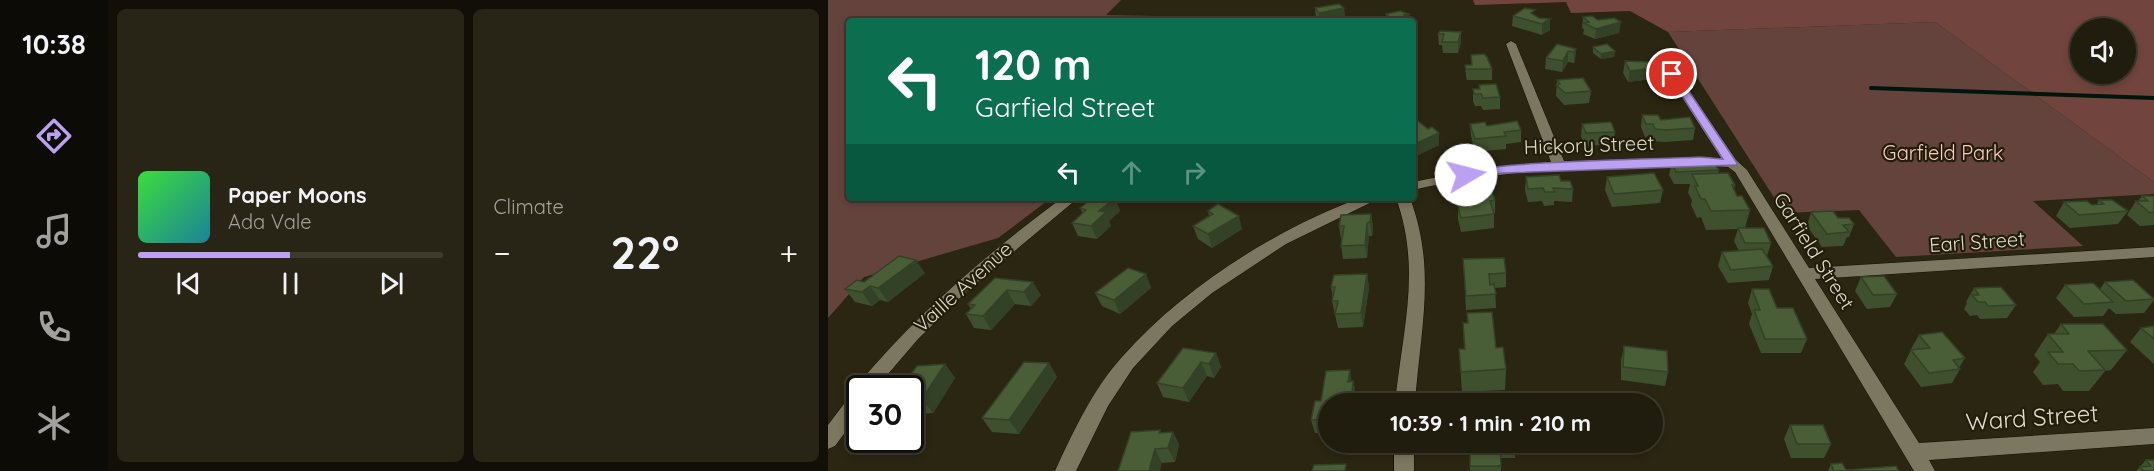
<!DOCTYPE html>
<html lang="en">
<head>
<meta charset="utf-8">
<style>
  body { margin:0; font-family:Quicksand,sans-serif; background:#282517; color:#f1f3f6; height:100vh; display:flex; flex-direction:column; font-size:22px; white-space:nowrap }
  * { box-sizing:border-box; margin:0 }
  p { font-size:20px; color:#a2a19e }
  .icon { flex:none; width:33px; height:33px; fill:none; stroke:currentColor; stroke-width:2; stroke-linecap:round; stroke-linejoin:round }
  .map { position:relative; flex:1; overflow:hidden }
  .panel { display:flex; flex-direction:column; gap:9px; padding:9px; background:#120f08; width:720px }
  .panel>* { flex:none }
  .banner { position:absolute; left:18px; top:18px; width:570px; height:183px; border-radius:6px; box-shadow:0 3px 9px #0003,0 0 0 2px #3d3a2e; background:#0b6e4f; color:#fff; overflow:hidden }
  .fabs { position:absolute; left:1242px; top:18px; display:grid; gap:12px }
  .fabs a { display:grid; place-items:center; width:66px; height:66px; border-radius:50%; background:#201c0e; box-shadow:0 3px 9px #0003,0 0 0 2px #3d3a2e; font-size:30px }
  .speed { position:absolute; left:18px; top:375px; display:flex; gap:12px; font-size:30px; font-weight:700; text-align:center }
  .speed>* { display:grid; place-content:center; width:78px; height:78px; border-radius:50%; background:#201c0e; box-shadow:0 3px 9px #0003,0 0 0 2px #3d3a2e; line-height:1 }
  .speed .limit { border:3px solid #111; border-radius:9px; background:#fff; color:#111 }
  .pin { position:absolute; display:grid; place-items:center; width:51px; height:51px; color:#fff; margin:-26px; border:3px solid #fff; border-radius:50%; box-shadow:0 2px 6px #0007 }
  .me { position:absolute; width:66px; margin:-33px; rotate:82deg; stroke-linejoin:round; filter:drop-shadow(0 0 4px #0008) }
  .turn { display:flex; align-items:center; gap:21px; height:126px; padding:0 30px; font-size:27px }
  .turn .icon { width:78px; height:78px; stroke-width:2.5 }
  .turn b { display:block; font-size:42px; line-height:51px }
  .lanes { display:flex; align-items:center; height:57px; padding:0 30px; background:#0003; justify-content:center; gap:30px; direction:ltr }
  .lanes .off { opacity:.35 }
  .big { font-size:45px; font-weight:700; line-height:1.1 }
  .panel .tile { flex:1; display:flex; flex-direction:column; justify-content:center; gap:9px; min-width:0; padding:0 21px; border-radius:9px; background:#282517 }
  .song { display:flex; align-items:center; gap:18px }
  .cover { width:72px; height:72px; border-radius:9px; background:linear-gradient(135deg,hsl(120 70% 55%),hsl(190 70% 35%)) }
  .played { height:6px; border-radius:3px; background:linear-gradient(90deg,#bca0f2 50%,#3d3a2e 50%) }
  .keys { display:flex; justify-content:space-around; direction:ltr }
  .heat { display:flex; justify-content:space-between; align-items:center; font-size:33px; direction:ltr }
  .panel .tiles { flex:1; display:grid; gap:9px; grid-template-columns:repeat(2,1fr) }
  .trip { position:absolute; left:490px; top:393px; width:345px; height:60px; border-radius:30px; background:#201c0e; box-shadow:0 3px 9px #0003,0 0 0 2px #3d3a2e; font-weight:700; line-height:60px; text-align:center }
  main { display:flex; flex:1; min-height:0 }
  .dock { display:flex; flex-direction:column; width:108px; justify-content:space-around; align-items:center; background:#0d0b06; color:#a2a19e }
  .dock .icon { width:42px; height:42px }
  .dock .selected { color:#bca0f2 }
  .dock b { font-size:27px; color:#f1f3f6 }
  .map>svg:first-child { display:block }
  .green { fill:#64433d }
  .forest { fill:#71443d; fill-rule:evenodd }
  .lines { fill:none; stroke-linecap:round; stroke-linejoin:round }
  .stream { stroke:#00150c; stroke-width:4 }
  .minor-casing { stroke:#130f00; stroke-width:1 }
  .minor { fill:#7b7760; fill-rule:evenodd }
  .wall { fill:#3f502f }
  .shaded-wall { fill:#334126 }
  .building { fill:#495d37; stroke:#334126; stroke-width:1.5 }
  .route { fill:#bca0f2; stroke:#7a689d; stroke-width:1.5 }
  .labels { text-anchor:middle; stroke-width:4.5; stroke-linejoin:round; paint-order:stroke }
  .street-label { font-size:20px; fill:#dddbce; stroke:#211d09 }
  .park-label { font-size:20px; fill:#f9c9c1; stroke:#211d09 }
  .near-street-label { font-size:24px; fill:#dddbce; stroke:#211d09 }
</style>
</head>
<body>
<main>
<nav class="dock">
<b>10:38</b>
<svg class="icon selected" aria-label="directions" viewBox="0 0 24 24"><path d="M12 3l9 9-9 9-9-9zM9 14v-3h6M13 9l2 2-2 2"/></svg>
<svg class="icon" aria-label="music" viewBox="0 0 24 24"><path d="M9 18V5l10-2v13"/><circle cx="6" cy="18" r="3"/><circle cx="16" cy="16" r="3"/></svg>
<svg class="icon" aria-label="phone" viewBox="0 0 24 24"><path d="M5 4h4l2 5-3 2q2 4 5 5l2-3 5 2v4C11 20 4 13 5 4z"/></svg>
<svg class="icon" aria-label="climate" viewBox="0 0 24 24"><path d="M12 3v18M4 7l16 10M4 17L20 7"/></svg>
</nav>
<section class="panel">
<div class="tiles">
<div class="tile">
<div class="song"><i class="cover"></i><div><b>Paper Moons</b><p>Ada Vale</p></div></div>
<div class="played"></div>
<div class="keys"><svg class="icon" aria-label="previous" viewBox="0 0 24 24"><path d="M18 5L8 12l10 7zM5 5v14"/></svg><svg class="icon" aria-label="pause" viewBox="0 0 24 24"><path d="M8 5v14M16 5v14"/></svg><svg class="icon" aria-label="next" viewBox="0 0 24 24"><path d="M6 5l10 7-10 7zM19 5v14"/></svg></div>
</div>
<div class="tile"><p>Climate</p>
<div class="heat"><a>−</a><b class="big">22°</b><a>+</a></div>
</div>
</div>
</section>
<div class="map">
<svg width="1326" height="471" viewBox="0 0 1326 471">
  <rect width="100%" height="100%" fill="#2b2612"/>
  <path class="green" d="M0 0H293L278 15 378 17 376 21H21V198H223L170 238 36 277 0 318Z
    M1107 22 1326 182V194L1205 201 1255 246 1068 257 1031 210 956 213 840 32Z"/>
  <path class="forest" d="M645 0H1326V182L1107 22 840 32 802 11 743 13 738 2 647 5ZM1252 28H1298V74H1252Z"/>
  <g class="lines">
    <path class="stream" d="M1043 88 1326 98"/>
    <defs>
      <path id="minor" d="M683 41 688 44 736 161 893 158 828 57 837 55 908 160 919 170 981 268 1326 247V257L987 279 1091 443 1326 428V444L1101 460 1107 471H1086L907 172 900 167 872 165C774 168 680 167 585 190V182L655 168 723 162 678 44Z
        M234 198H250L140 290 90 339 48 388H32V412L7 446 0 449V425L25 392 30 390 31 383C91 312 160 253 234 198Z
        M532 198H552L458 244 384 293 344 326 305 368 280 406 248 471H227C245 432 265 389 294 357 355 288 446 230 532 198Z
        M568 198H582C609 270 592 330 587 404H567C574 331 594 270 568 198Z
        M566 442H586V471H566Z"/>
    </defs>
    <use href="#minor" class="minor-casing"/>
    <use href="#minor" class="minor"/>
  </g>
  <path class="wall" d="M487 8H516L517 19 506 21H490L488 18Z
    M558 14H581V21H558Z
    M707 15 711 18 722 19V30L714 35 684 26 685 16Z
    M755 17 770 20 791 33 767 39 755 34 756 29 754 28Z
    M612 31 633 43 630 53H615L614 45H611L610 34Z
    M765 47 787 51 786 57 773 59 765 53Z
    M748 49 747 60 746 63 740 62 734 72 717 69 718 58Z
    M643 55 664 69V80H639L638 76 637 65H643Z
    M797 61 823 79 800 82 795 73Z
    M729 80 763 91 761 103 736 105 728 96Z
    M651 85 672 97V109L655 110 653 106H647L645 101V89H651Z
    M814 115 867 128 865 140 836 142 825 141 823 136 817 137 813 127Z
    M585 117 611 145 588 156 585 154Z
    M642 124 693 130V142L678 144V149L647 152 643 136Z
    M754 124 787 132 786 144 757 146 753 136Z
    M844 163 891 170 890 173 907 185 906 189 909 196 922 210 917 228 943 243 939 256 945 266 941 280 900 283 890 266 894 252 911 251 906 241 910 229 878 230 873 217 869 218 863 205 864 200 860 193 862 184H846L841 175Z
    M698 177 733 181 745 189 744 202 726 201V205L716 206 714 201 700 202 697 190Z
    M779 177 835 190 832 203 784 207 777 190Z
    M629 183 662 187V191L667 200V213H666V228L633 232 630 219V206L632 205 630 196Z
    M1314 196H1326V225L1312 226 1299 215 1308 201H1310Z
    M265 198H287L292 211 281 221 283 226 269 239 250 236 244 223 255 214 252 208Z
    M1271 200 1300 211 1290 224 1242 228 1228 216 1236 202 1264 205 1269 204Z
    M380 211 414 229 384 248 370 239 365 226 381 216Z
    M983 212 1010 218 1026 224 1021 237H1019L1015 246 994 247 979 226Z
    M543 214 545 227 544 236H541L539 258 515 259 513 246 514 239H513L511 226Z
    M635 259 678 273V287L667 288 668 308 638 310Z
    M97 273 60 302 52 300 44 306 27 302 17 289 36 282Z
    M318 274 323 288 292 314 274 306 267 293Z
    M539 274 541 288 535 327 510 328 504 301 505 298 503 287Z
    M1033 277 1069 294 1062 307 1039 309 1027 291Z
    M167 278 213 295 203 306 187 304 163 330 146 328 138 314 143 309 140 304Z
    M1277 282 1326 298V300L1316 313 1288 314 1281 308 1275 316 1246 317 1228 298 1237 285 1272 289Z
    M1146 288 1188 305 1179 318 1152 319 1149 315 1142 316 1136 309 1139 303 1138 302Z
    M924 289 979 339 973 353H933L921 324 924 314 920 303Z
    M635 323 668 348 678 369 677 390 634 392 631 349H636Z
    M1233 324 1299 350 1283 370 1277 371 1261 391H1235L1230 384 1215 385 1205 372 1212 362 1206 355 1220 334H1226Z
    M1326 326V364L1302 342 1313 328Z
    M1091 335 1137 358 1131 368 1132 369 1124 383 1093 387 1076 364 1083 350H1084L1083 349Z
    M796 346 840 372 837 386 793 380V360Z
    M388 353 393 367 386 378 379 376 361 402 335 397 329 383Z
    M221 363 229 377 191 434 164 432 154 418Z
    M117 364 127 378 105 413 82 415V388Z
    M524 381H525L528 395 501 404V433H487L483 420 493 401Z
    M962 425 1003 444 996 458H963L956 439Z
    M332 430 333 433 345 432 351 445 347 462 334 463 290 471Z
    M642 442H687V458H673V471H642Z
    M1318 460H1326V471H1308Z
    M1003 464 1018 470 1071 471H1000Z"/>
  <path class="shaded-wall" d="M516 8 517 19 506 21H492L491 13Z
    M581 14V21H572L576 15Z
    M722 19V30L714 35V24Z
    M793 22 791 33 767 39 768 29Z
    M633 32V43L630 53V42Z
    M748 49 747 60 746 63V52Z
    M740 51V62L734 72 735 61Z
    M787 51 786 57 773 59V54Z
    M825 68 823 79 800 82 802 71Z
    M611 133V145L588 156 587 144Z
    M287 198 292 211 281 221 283 226 269 239 263 226 271 211Z
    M543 214 545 227 544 236 542 222Z
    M411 216 414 229 384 248 380 234Z
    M539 223 541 236 539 258 537 245Z
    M88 260 97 273 60 302 50 288Z
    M318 274 323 288 292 314 286 300Z
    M539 274 541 288 535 327 533 313Z
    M205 282 213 295 203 306 196 292Z
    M42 286 52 300 44 306 34 292Z
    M179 290 187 304 163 330 155 316Z
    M388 353 393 367 386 378 381 364Z
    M373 362 379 376 361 402 355 388Z
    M221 363 229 377 191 434 181 420Z
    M117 364 127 378 105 413 94 399Z
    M522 370 524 384 520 382Z
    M525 381 528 395 527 404H523Z
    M345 432 351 445 347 462 340 448Z
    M327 449 334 463 332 471H321Z"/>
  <path class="building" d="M511 4 516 8 491 13 487 8Z
    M697 8 707 10 703 13 711 18 722 19 714 24 685 16Z
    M572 11 581 14 576 15 581 19 567 21 558 14Z
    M764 16 770 20 786 18 793 22 768 29 756 23 761 22 755 17Z
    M612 31 633 32 630 42H614L616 34H610Z
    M729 44 748 49 746 52 740 51 735 61 718 58Z
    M779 44 787 51 773 54 765 47Z
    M656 54 659 57 664 69H638L637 65H644L643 55Z
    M797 61 822 62 825 68 802 71Z
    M755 78 763 91 737 93 728 85 732 84 729 80Z
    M668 84 672 97 655 98 653 94H646L645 89H652L651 85Z
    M814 115H830L833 120 862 117 867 128 838 130 827 129 825 124H818Z
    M585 117 600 129 604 127 611 133 587 144 585 142Z
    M689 121 693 130 676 132 678 136 647 139 642 124 657 122 659 126Z
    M783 122 787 132 758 133 754 124Z
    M885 161 891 170 848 172 844 163Z
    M826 173 835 190 786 194 779 177Z
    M900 173 907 185H904L909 196H914L922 210 883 211 877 199H873L867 186H870L864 174Z
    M731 175 733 181H742L745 189 725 188 727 192H717L715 188 700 189 698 177Z
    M659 180 662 187 656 188 657 191H664L667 200 662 201 666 214 633 218 630 206 635 205 629 183Z
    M1314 196H1326V212L1322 213 1308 201H1320Z
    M265 198H287L271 211 278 212 263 226 244 223 258 210 252 208Z
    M1271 200H1284L1300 211 1251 215 1236 202 1259 201 1264 205 1276 204Z
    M390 204 411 216 380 234 365 226 385 214 380 211Z
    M1005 211 1010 218H1021L1026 224 1015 225 1021 232 999 234 983 212Z
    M543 214 542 222 539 223 537 245 513 246 516 226H511L513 215Z
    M910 228H936L943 243H917Z
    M934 249 945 266 903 270 894 252Z
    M71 256 88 260 50 288 42 286 34 292 17 289 29 280 36 282Z
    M676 258 678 273 661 274 662 285 666 284 668 294 638 296 635 259Z
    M300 268 318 274 286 300 267 293Z
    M539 274 533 313 507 314 510 301H504L507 287H503L506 275Z
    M1056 276 1069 294 1045 295 1033 277Z
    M167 278 205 282 196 292 179 290 155 316 138 314 147 305 140 304Z
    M1305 280 1326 299 1298 301 1277 282Z
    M1265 283 1285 302 1256 304 1237 285Z
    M1173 287 1188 305 1160 306 1157 302H1150L1144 295H1151L1146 288Z
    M924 289H941L949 308H965L979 339H937L926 310H932Z
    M664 312 668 348 675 347 678 369 633 372 631 349H637L635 323H640L639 313Z
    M1233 324H1275L1299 350 1260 351 1277 370 1251 371 1245 364H1230L1220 352H1235L1220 334H1241Z
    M1326 326V339L1313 328Z
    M1114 332 1137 358 1125 360 1132 369 1101 373 1083 350 1102 348 1091 335Z
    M796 346 839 351 840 372 795 367Z
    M355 348 388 353 381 364 373 362 355 388 329 383Z
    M196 362 221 363 181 420 154 418Z
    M117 364 94 399 82 400V388H73L89 366Z
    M522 370 520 382 525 381 523 404H501V419L483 420 487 401H493L498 371Z
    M962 425H995L1003 444H969Z
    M332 430 331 433 345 432 340 448 327 449 321 471H290L303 432Z
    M642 442H687V444H672L673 466H642Z
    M1318 460H1326V471H1316L1312 467 1323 466Z
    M1014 463 1018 470 1068 466 1071 471H1006L1003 464Z
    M518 464 517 471H484L486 465Z"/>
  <path class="route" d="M844 71 848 72 909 163 908 165 676 173 638 178 632 175C646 161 839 159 872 157L895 159 840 74Z"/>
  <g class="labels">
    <g class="street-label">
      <text transform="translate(761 145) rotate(-2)" y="7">Hickory Street</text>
      <text transform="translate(1149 242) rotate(-4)" y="7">Earl Street</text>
      <text transform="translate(986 251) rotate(58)" y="7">Garfield Street</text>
      <text transform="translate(135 287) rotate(-42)" y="7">Vaille Avenue</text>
    </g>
    <g class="park-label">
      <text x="1115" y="160">Garfield Park</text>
    </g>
    <g class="near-street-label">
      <text transform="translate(1204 418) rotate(-4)" y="8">Ward Street</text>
    </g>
  </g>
</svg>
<div class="fabs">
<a><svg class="icon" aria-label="sound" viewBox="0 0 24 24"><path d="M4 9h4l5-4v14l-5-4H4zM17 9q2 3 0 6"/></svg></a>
</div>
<div class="speed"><div class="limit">30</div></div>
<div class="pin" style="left:844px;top:74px;background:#d93025"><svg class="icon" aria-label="arrive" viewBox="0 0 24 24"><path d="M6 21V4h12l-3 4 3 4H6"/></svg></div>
<svg class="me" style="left:638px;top:175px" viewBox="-20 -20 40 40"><circle r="19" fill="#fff"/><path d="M0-13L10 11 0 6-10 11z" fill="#bca0f2"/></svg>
<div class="trip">10:39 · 1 min · 210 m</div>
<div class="banner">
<div class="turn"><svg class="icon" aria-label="left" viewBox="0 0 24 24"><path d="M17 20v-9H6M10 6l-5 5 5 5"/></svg><div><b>120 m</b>Garfield Street</div></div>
<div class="lanes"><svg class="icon" aria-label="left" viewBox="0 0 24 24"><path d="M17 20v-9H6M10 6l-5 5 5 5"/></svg><svg class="icon off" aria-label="ahead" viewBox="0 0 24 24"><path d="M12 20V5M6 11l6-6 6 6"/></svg><svg class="icon off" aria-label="right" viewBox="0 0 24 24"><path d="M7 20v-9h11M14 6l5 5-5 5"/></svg></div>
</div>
</div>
</main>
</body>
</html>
